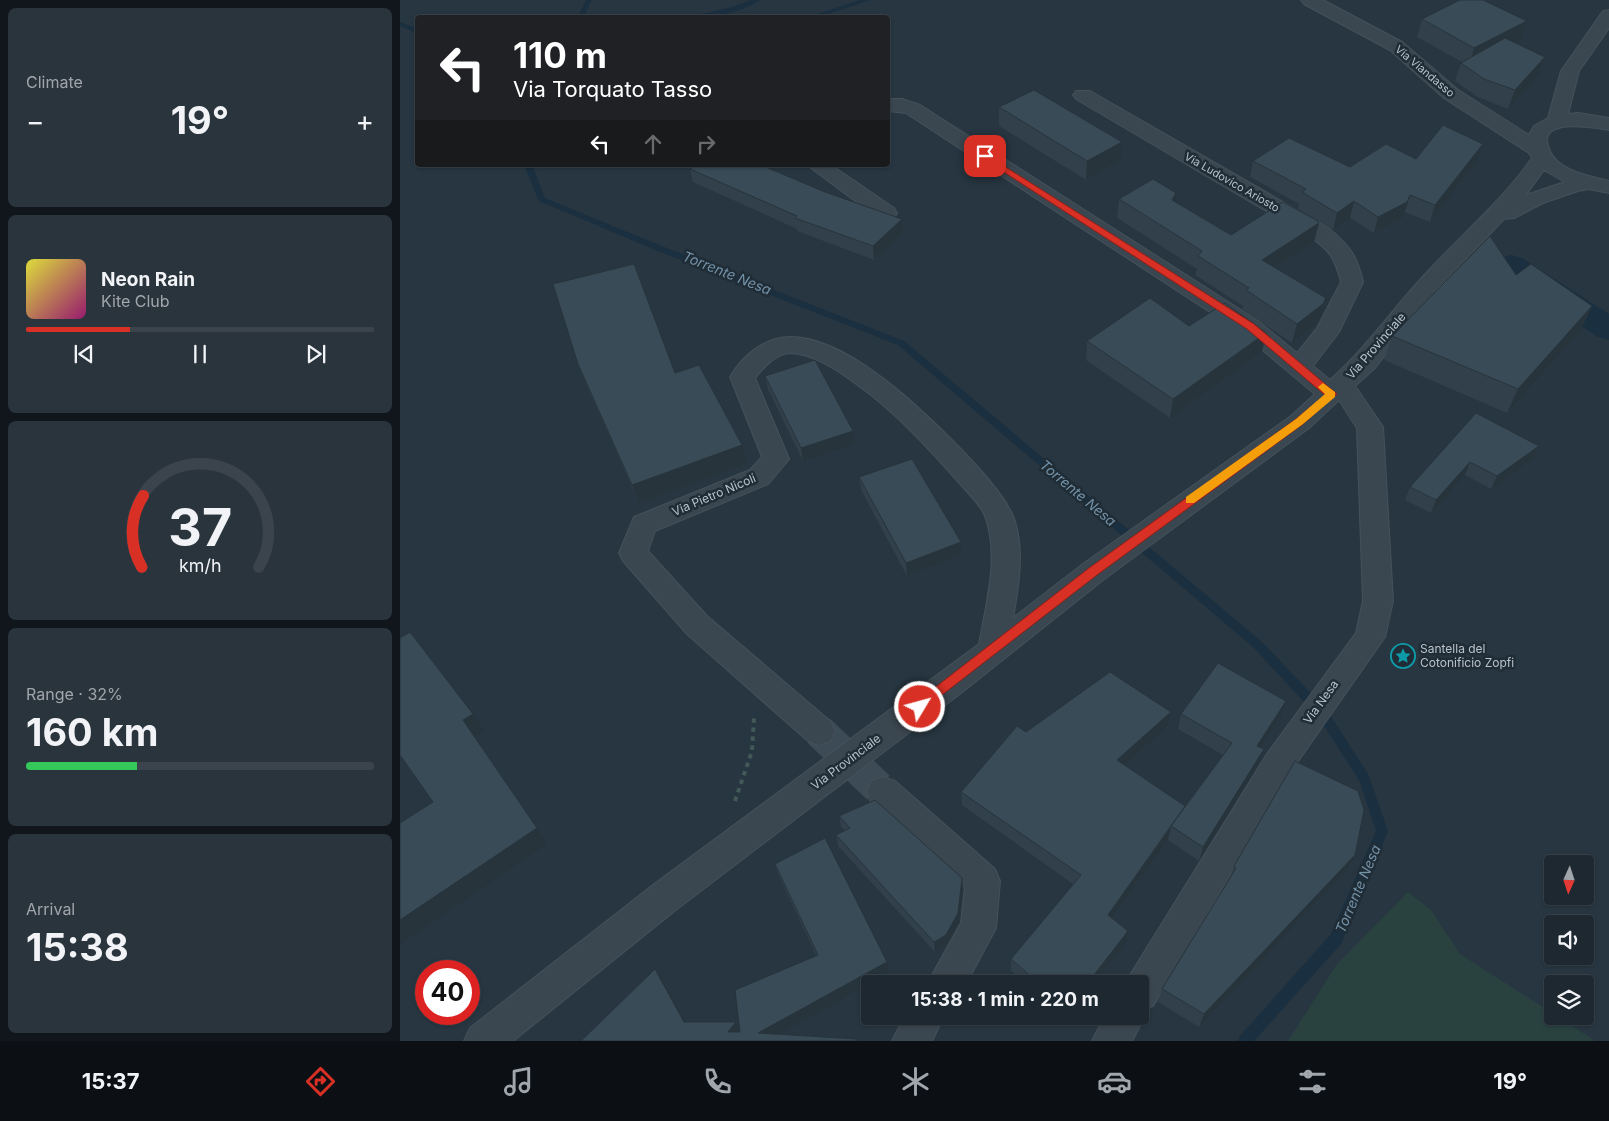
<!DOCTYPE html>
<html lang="en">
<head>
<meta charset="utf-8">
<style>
  body { margin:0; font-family:Inter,sans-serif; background:#2a343d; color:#f1f3f6; height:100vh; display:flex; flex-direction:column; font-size:19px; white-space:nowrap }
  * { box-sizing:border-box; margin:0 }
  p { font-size:16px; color:#a0a6ab }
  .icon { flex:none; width:28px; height:28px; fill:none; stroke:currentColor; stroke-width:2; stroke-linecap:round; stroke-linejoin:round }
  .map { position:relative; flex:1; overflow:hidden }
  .details { display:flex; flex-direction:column; gap:8px; padding:8px; background:#10161b; width:400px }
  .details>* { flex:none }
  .top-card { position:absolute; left:15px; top:15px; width:475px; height:152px; border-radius:5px; box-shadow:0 1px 4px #0004,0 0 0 1px #3b444d; background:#202124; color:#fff; overflow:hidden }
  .needle { width:32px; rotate:183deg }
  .tools { position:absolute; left:1144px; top:855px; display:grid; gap:10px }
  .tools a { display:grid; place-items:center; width:50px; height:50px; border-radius:5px; background:#1d2831; box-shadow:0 1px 4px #0004,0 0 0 1px #3b444d; font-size:25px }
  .speed { position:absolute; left:15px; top:960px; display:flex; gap:10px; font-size:25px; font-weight:700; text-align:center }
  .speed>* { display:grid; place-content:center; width:65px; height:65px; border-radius:50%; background:#1d2831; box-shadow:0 1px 4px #0004,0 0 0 1px #3b444d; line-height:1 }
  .speed .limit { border:8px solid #d22; background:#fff; color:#111 }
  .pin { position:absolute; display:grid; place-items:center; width:42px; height:42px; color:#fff; margin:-21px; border-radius:10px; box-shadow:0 2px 8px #0006 }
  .me { position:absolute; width:55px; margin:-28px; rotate:53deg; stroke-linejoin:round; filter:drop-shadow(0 0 4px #0008) }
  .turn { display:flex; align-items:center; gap:18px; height:105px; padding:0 15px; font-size:22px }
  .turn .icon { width:65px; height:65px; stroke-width:2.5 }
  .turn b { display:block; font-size:35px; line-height:42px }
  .lanes { display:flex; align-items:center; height:48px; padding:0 15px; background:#0003; justify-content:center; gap:25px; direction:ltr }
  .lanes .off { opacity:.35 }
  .big { font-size:38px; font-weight:700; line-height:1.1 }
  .details .tile { flex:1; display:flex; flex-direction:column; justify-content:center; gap:8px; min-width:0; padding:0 18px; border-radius:8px; background:#2a343d }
  .details .dial { align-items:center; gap:0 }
  .dial svg { height:130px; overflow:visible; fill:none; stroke:#3b444d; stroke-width:7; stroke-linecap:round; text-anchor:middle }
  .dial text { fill:#f1f3f6; stroke:none }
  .song { display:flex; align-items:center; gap:15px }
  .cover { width:60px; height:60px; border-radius:8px; background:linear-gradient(135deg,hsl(60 70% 55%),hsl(320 70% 35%)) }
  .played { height:5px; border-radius:2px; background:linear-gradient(90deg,#d93025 30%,#3b444d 30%) }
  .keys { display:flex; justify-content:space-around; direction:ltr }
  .heat { display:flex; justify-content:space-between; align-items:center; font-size:28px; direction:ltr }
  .charge { height:8px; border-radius:4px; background:linear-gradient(90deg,#34c759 32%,#3b444d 0) }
  .trip { position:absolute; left:461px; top:975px; width:288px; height:50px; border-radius:5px; background:#1d2831; box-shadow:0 1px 4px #0004,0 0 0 1px #3b444d; font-weight:700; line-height:50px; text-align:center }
  .dock { display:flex; height:80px; justify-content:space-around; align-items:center; background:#0c1014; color:#a0a6ab }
  .dock .icon { width:35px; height:35px }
  .dock .current { color:#d93025 }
  .dock b { font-size:22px; color:#f1f3f6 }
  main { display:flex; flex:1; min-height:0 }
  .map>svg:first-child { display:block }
  .green { fill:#294240 }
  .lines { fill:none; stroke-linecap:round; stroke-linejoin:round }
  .stream { fill:#1a2f3f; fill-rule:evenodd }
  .canal { fill:#1a2f3f; fill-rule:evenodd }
  .minor-tunnel { stroke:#3d4b56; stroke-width:33; stroke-dasharray:33 16; stroke-linecap:butt }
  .minor-casing { stroke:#45515a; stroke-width:2 }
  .path { stroke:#425957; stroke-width:4; stroke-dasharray:4.5 4.5; stroke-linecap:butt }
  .minor { fill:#3b4750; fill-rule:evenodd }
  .wall { fill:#31404a }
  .shaded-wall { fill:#28343c }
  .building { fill:#394b56; stroke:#28343c }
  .route { fill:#d93025; stroke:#8d1f18 }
  .slow { fill:#f59e0b }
  .labels { text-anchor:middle; stroke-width:5; stroke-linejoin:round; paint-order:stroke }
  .far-street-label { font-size:11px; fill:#b8c2cb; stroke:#202d36 }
  .street-label { font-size:12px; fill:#b8c2cb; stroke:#202d36 }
  .poi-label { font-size:12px; fill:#b8c2cb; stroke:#202d36; text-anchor:start }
  .water-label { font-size:14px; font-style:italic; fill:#7392a8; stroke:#202d36 }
</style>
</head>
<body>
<main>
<section class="details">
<div class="tile"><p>Climate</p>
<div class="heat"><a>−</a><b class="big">19°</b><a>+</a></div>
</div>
<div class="tile">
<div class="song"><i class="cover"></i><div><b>Neon Rain</b><p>Kite Club</p></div></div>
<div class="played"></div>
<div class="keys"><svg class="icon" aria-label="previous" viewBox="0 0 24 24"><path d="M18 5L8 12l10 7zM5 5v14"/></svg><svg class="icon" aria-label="pause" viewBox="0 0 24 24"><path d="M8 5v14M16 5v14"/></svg><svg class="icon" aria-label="next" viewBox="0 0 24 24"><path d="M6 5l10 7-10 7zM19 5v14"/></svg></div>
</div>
<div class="tile dial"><svg viewBox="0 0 100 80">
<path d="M14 69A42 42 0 1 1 86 69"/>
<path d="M14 69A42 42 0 0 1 15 25" stroke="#d93025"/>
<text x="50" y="56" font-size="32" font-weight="700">37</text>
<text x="50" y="72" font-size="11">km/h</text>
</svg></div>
<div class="tile"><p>Range · 32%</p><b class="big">160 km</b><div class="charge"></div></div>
<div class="tile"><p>Arrival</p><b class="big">15:38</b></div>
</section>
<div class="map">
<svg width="1209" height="1041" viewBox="0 0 1209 1041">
  <rect width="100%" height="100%" fill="#273641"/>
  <path class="green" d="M1008 892 1030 909 1060 954 1152 1013V1016H1158L1195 1041H888L937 964Z"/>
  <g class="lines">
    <path class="stream" d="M186 0H192L183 18H177Z
      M351 0H360C340 14 309 18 285 18L332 7Z
      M460 0H470L416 18H405Z
      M0 22 18 29V34L0 26Z
      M124 165H132L145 198 259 245 504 341 862 642 927 710 968 774 988 831 941 944 854 1041H838L840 1036 931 934 976 831 959 780 919 718 854 648 498 345 253 249 139 201Z"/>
    <path class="canal" d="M1111 255 1122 258 1209 314V340L1198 337 1100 272 1096 265 1100 258Z"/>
    <path class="minor-tunnel" d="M419 731 483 792"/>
    <defs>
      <path id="minor" d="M901 0H923L1002 42 1058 90 1129 135 1134 126 1148 118 1161 71 1203 11 1209 10V28L1179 71 1168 114 1178 113 1209 118V130C1196 128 1139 117 1148 146 1150 153 1154 159 1161 164 1175 174 1193 177 1209 181V193L1189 189 1178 191 1143 203 1114 218 1104 219 1035 291 975 368 955 386 983 427 993 601 985 637 889 774 753 1006 742 1010 745 1016 732 1041H692L705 1016H740V984H725L727 980 867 754 956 633 963 601 957 428 939 400 909 428 703 580 561 693 277 909 113 1041H64L70 1028 253 885 579 644C586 604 600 556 585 516 581 505 570 495 562 486 531 451 497 413 459 386 441 372 414 354 391 353 376 353 364 367 355 378L389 459 368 484 255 531 248 551 307 616 430 721 435 731 430 741 419 745 408 741 287 634 223 561 219 553 234 517 350 470 362 457 330 377C342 356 365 337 390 337 420 337 454 357 477 374 511 398 598 479 613 516 625 547 619 585 613 618L683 564 891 416 915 394 842 333 506 113 488 111V99H502L520 105 858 321 897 353 917 328 941 282C935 259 931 252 912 238L676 99 673 95 676 91H690L928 228C949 245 957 255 963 282L939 332 913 366 930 380C965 349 988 315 1019 281 1056 239 1100 204 1132 158L1129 153 1044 98 990 50 904 4ZM1144 170 1165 182 1126 195 1128 192Z
        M407 165H431L494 208 497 213 494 218 486 219 478 218Z
        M483 777 495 781 595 869 600 881 596 928 566 984H527L561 923 565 887 471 803 467 792 471 781Z
        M505 1016H544L532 1041H492Z"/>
    </defs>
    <use href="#minor" class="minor-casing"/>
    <path class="path" d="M335 801 352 751 354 718"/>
    <use href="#minor" class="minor"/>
  </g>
  <path class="wall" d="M1022 19 1121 39 1114 42 1138 76 1108 109 1078 97 1055 81 1061 63 1062 62 1017 37Z
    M599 107 720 161 686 180 599 126Z
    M1016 159 1077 161 1030 222 1005 212 1002 219 974 233 950 218 933 230 898 209 899 204 850 177 853 161 950 167Z
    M290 169 425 192 502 219 503 232 474 260 397 231V229L293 182Z
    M719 199 775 202 831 235 919 223 914 242 875 268 921 317 918 323 892 343 842 309 843 306 795 275 797 269 717 218Z
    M1116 275 1192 306 1180 331 1107 413 984 360 992 336Z
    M789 326 862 352 770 418 686 360 687 341Z
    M178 364 275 373 347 464 239 503 186 384Z
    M365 376 453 431 455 444 403 461 368 389Z
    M1076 413 1139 446 1133 459 1091 489 1065 475 1031 513 1005 500 1010 487Z
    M459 477 561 542V555L507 576 461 490Z
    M771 712 768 726 725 765 785 806 823 755 778 729 781 714 881 716 860 747 864 749 859 764 799 861 768 840 712 919 726 943 694 984H626L611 971V959L673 884 562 805 561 792 626 732Z
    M439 816 563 888 559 922 547 944 535 952 438 846 436 835 445 831 441 827Z
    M375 864 489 973 379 1034 181 1041 262 980 285 1022H336L340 1029 416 955 379 876Z
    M834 866 947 870 799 1027 758 1002 762 989 830 878Z"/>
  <path class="shaded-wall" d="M1127 21 1121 39 1069 66 1074 48Z
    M1145 57 1138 76 1108 109 1115 90Z
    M722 142 720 161 686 180 687 161Z
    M1083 144 1077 161 1030 222 1035 205Z
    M776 193 774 212 772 200Z
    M1010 195 1005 212 1002 219 974 233 978 217Z
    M954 201 950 218 933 230 937 213Z
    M502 219 503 232 474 260 473 246Z
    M919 223 914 242 858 279 862 260Z
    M926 298 921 317 918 323 892 343 897 324Z
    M1192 306 1180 331 1107 413 1118 389Z
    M866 333 862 352 770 418 773 399Z
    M453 431 455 444 403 461 401 448Z
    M342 445 347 464 239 503 232 485Z
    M1139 446 1133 459 1091 489 1097 476Z
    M1070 462 1065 475 1031 513 1036 500Z
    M561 542V555L507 576 506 563Z
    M886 701 881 716 852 760 857 746Z
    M771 712 768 726 715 774 717 760Z
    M73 714 84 731 75 737 63 720Z
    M864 749 859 764 799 861 803 847Z
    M771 827 768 840 706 927 708 915Z
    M137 828 147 844 0 944V920Z
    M955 855 947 870 799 1027 804 1014Z
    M562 878 563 888 559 922 547 944 535 952 534 942Z
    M728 931 726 943 694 984H687Z
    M487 962 489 973 367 1041 358 1033Z
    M255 969 262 980 291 1032 284 1022Z
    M336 1022 341 1032H328Z"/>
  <path class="building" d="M1060 0H1083L1127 21 1074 48 1022 19Z
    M1105 38 1145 57 1115 90 1084 79 1061 63Z
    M634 90 722 142 687 161 599 107Z
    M1043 125 1083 144 1035 205 1010 195 1007 202 978 217 954 201 937 213 902 192 906 189 853 161 889 138 950 167 986 144 1016 159Z
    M296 165H361L425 192 502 219 473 246 395 218 397 216 290 169Z
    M753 179 776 193 772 200 831 235 883 202 916 220 919 223 862 260 926 298 923 304 897 324 846 290 849 288 798 256 802 251 719 199Z
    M1090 236 1116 275 1131 264 1192 306 1118 389 992 336Z
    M234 264 275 373 299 365 342 445 232 485 178 364 153 284Z
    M750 298 789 326 825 303 866 333 773 399 687 341Z
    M415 360 453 431 401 448 365 376Z
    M1076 413 1139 446 1097 476 1070 462 1036 500 1010 487Z
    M512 459 561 542 506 563 459 477Z
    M10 632 73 714 63 720 137 828 0 920V823L33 802 0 755V638Z
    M818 663 886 701 857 746 864 749 803 847 771 826 832 743 781 714Z
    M710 672 771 712 717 760 785 806 708 915 728 931 687 984H640L611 959 681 875 561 792 617 726 626 732Z
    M895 761 958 791 964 810 955 855 804 1014 762 989 836 868 834 866Z
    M475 800 562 878 558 913 546 935 534 942 436 835 450 828 439 816Z
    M425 838 487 962 358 1033 456 1039 457 1041H181L255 969 284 1022H336L328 1032H340L335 990 418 955 375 864Z"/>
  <path class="route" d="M585 154 854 324 937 394 903 424 697 575 520 712 515 711 514 707 515 703 689 568 896 419 925 395 847 329 582 158V155Z"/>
  <path class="slow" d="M923 383 935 392V397L903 424 794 503H786V497L896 419 925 394 918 387Z"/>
  <defs>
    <symbol id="sight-ring" viewBox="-11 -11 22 22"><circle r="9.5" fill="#202d36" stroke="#0f9aa8" stroke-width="1.5"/><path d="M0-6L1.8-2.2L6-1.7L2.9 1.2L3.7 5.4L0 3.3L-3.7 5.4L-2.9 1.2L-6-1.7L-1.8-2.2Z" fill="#0f9aa8"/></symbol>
  </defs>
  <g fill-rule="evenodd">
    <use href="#sight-ring" x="989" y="642" width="28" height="28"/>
  </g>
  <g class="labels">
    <g class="far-street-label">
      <text transform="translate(1025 71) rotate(40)" y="4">Via Viandasso</text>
      <text transform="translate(832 182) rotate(30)" y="4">Via Ludovico Ariosto</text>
    </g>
    <g class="street-label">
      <text transform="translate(976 346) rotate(-49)" y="4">Via Provinciale</text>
      <text transform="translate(314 495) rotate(-23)" y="4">Via Pietro Nicoli</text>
      <text transform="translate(921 702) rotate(-54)" y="4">Via Nesa</text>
      <text transform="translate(446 762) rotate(-37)" y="4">Via Provinciale</text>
    </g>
    <g class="poi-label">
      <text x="1020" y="653">Santella del<tspan x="1020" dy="14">Cotonificio Zopfi</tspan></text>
    </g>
    <g class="water-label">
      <text transform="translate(327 273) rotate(22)" y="5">Torrente Nesa</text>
      <text transform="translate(678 493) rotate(40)" y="5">Torrente Nesa</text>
      <text transform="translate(958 889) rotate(-67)" y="5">Torrente Nesa</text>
    </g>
  </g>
</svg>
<div class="tools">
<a><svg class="needle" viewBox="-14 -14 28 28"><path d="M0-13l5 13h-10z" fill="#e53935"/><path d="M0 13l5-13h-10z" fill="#a0a6ab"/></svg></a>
<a><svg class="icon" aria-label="sound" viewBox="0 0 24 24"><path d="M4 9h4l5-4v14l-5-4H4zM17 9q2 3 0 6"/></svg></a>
<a><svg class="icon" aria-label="layers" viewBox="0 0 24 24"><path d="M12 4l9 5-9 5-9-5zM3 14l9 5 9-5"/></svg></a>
</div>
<div class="speed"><div class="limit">40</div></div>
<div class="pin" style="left:585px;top:156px;background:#d93025"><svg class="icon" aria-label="arrive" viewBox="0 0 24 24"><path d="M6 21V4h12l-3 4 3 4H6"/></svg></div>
<svg class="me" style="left:520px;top:707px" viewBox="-20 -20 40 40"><circle r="17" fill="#d93025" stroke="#fff" stroke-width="3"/><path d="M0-11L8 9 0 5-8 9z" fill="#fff"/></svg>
<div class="trip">15:38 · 1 min · 220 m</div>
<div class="top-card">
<div class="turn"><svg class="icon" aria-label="left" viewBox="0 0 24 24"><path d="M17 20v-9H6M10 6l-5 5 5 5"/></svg><div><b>110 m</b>Via Torquato Tasso</div></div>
<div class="lanes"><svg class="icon" aria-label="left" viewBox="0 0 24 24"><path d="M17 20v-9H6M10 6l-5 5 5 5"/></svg><svg class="icon off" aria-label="ahead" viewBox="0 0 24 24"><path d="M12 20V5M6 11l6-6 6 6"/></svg><svg class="icon off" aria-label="right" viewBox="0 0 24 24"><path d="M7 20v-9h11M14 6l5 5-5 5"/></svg></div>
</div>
</div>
</main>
<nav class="dock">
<b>15:37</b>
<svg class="icon current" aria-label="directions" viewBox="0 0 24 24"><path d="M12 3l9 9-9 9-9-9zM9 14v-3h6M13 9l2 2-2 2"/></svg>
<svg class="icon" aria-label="music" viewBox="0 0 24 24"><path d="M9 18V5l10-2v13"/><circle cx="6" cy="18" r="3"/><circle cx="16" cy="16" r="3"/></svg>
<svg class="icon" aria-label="phone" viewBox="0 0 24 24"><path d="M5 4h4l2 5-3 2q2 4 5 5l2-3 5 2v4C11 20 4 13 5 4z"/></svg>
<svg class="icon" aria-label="climate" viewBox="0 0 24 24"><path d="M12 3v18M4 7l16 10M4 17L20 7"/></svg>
<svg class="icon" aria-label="car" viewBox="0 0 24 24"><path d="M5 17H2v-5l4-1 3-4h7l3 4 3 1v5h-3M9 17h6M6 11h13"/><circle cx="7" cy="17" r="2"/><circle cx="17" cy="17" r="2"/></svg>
<svg class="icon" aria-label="filters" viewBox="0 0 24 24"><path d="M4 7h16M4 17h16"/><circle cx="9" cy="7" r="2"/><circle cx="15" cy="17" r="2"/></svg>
<b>19°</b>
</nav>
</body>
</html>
